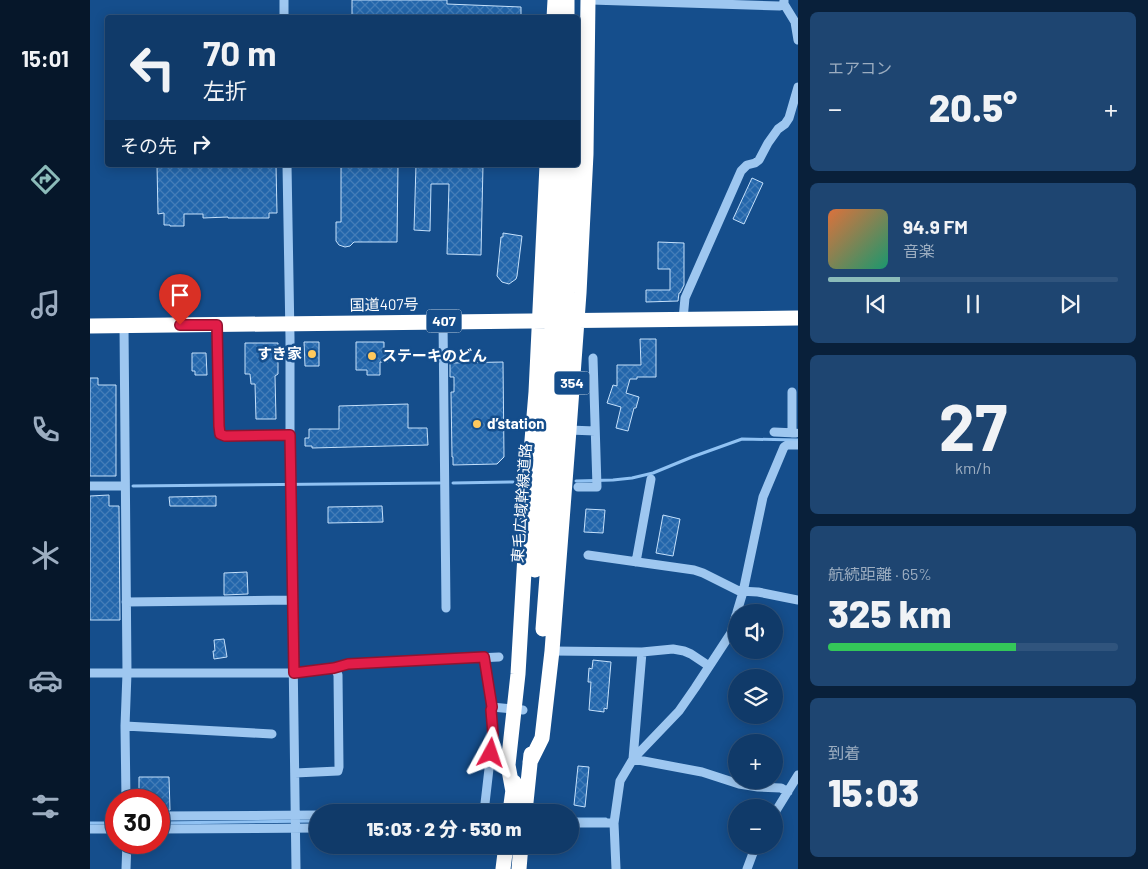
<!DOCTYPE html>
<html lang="ja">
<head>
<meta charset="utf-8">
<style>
  body { margin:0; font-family:Barlow,"Noto Sans JP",sans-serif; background:#1e4571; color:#f1f3f6; height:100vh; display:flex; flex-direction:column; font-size:19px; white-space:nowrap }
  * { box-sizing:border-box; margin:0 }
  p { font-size:16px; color:#9cadc0 }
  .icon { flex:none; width:28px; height:28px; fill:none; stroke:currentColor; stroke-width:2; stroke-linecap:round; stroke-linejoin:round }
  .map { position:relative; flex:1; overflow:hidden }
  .drawer { display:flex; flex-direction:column; gap:12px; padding:12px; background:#09203a; width:350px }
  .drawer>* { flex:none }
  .guide { position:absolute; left:15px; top:15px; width:475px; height:152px; border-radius:5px; box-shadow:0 2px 12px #0003,0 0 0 1px #30547d; background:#103a69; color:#f1f3f6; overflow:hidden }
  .controls { position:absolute; left:638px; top:604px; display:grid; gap:10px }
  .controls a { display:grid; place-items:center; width:55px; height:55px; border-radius:50%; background:#103a69; box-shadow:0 2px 12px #0003,0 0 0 1px #30547d; font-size:25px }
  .speed { position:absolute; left:15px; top:789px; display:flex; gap:10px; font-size:25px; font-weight:700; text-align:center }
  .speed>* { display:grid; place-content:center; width:65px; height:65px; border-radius:50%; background:#103a69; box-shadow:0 2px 12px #0003,0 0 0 1px #30547d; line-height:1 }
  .speed .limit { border:8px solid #d22; background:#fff; color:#111 }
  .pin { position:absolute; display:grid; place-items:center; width:42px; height:42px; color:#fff; margin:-51px -21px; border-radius:50% 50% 50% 0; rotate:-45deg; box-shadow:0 0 5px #0007 }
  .pin .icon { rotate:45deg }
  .me { position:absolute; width:55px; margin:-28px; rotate:5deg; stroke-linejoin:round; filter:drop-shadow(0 0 4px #0008) }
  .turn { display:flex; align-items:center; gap:18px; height:105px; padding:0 15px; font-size:22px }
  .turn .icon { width:65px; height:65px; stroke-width:2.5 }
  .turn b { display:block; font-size:35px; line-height:42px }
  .then { display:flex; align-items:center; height:48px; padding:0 15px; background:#0003; gap:10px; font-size:19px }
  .big { font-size:38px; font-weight:800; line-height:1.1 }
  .drawer .tile { flex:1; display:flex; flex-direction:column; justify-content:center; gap:8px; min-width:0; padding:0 18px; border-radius:8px; background:#1e4571 }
  .drawer .dial { align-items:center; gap:0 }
  .dial b { font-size:65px; line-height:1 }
  .song { display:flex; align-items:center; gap:15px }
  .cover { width:60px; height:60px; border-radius:8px; background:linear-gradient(135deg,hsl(20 70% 55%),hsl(160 70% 35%)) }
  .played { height:5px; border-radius:2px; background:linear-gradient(90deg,#8bbbb9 25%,#30547d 25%) }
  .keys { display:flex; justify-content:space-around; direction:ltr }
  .heat { display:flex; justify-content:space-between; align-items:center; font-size:28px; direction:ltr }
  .charge { height:8px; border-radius:4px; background:linear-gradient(90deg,#34c759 65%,#30547d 0) }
  .trip { position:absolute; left:219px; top:804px; width:270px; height:50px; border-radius:25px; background:#103a69; box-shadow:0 2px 12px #0003,0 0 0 1px #30547d; font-weight:800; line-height:50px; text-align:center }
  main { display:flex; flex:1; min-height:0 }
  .tabs { display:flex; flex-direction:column; width:90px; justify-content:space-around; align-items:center; background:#06172a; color:#9cadc0 }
  .tabs .icon { width:35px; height:35px }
  .tabs .selected { color:#8bbbb9 }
  .tabs b { font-size:22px; color:#f1f3f6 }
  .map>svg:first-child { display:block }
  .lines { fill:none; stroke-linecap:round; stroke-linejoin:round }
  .stream { stroke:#90c2f3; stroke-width:3 }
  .building { fill:url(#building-cross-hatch); stroke:#c4e0fb }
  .minor { stroke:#9ec7f0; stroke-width:9 }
  .highway { stroke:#fff; stroke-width:15 }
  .highway-bridge { stroke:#fff; stroke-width:15 }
  .route-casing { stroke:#92132f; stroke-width:12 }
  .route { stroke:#e11d48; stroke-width:9 }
  .poi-dot { fill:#ffc95d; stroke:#154e8c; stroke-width:2 }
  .labels { text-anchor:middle; stroke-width:5; stroke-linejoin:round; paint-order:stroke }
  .shield { fill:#154e8c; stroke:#b9cadc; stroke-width:1 }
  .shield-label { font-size:14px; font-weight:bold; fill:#fff }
  .street-label { font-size:15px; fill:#fff; stroke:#154e8c }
  .poi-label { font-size:15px; font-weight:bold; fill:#fff; stroke:#154e8c; text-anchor:start }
</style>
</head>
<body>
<main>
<nav class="tabs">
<b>15:01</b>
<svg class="icon selected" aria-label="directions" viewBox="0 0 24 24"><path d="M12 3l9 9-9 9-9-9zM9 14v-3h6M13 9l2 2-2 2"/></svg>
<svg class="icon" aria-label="music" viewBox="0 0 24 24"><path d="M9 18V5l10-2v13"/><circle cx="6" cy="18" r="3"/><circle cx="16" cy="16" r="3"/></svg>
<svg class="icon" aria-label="phone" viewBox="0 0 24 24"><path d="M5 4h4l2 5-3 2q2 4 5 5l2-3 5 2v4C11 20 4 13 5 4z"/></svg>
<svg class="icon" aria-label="climate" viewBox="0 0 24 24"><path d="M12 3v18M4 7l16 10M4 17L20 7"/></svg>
<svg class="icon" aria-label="car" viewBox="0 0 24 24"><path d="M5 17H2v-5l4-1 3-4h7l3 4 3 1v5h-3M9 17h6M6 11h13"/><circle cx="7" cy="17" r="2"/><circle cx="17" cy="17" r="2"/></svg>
<svg class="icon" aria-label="filters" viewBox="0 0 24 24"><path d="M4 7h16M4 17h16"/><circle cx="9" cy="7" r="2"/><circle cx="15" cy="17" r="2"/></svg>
</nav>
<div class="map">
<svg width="708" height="869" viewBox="0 0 708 869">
  <defs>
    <pattern id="building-cross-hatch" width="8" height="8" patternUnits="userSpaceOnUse" patternTransform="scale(1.25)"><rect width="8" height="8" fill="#2366ab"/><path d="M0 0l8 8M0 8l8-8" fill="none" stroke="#447db8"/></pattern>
  </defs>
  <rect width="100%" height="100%" fill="#154e8c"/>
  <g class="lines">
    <path class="stream" d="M486 481 523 480 542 478 563 473 602 457 652 439 708 440
      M363 483 423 482
      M43 486 350 483
      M480 819H516
      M0 823H26
      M69 823 228 821"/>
  </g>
  <path class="building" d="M262 0H357V4L431 7V18H262Z
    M67 165H186L187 213H179V218H138V217L113 218V214H94V226H80V225H74V213L68 214Z
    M251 165H308L307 242H264L260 246 255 247 249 245 246 241V222H251Z
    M326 165H393L391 255 357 254 359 184H341L340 231 324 230Z
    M662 178 673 183 654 224 643 219Z
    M413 233 432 236 427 276 426 279 419 284 412 282 407 276 411 237H413Z
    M568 242 594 243V285L590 293H589L588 301 556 302V290H580V269H568Z
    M550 339H566V377H547V379H540L536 393 549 397 546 408H544L538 431 526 428 531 407 517 403 523 385 527 386V365H551Z
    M214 342H229V366H215Z
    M266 342H294V350H298V362H290V375H277V370H266Z
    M155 343H188V374L185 376 186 419H166L165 384H161L160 374H155Z
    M102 353H116L117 375H105V371H102Z
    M413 362 414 457 407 464 363 465V457H362L361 392H364V377H360V363Z
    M0 378H8V385H26V476H0Z
    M318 404V428H337L338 445 222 448V446H215V438H219V429H249V406Z
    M19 495V506H29L30 620H0V496Z
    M126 496V506H80L79 497Z
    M292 506 293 522 238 523V507Z
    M496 509 515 510 513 533 494 532Z
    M573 515 590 519 583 556 566 553Z
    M157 572 158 594 134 595V573Z
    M134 639 137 657 124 659 123 651H125L124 640Z
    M503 660 521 662 517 709 514 708V712L499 710 501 682H498L499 668 502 669Z
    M488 766 499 767 495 807 484 805Z
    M49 777H79L80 810H69V800H49Z"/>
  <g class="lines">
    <path class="minor" d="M194 0V18
      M501 0 690 6 694 4
      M694 0V4L705 22 708 40
      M197 165 200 338V435L206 869
      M593 319 595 298 651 171 657 165 665 163 669 160 678 143 688 129 695 124 699 118 708 87
      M353 321 356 608
      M127 325 129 426 130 433 135 436 200 435
      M34 326 37 673 35 726 36 800
      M702 392V433
      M479 430 505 431
      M684 432 706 433
      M0 486H35
      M488 487H507L503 358
      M498 555 604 570 613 573 649 591 668 592 708 600
      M546 562 561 479
      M36 602 202 600
      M647 612 653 592 673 497 694 447 697 445H708
      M462 651 552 652 583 649 594 651 601 654 619 666
      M394 657 400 700 402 707
      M245 668 258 664 409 657
      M0 673H204L245 668 248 675 249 767 248 771 205 773
      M35 726 182 734
      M543 759 612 772 649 784 668 787 691 788 698 792
      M543 759 552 652
      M394 812 403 734 401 710 402 707 433 710
      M684 814 708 775
      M69 816 228 815
      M480 823H524
      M0 829H26
      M69 829 228 828
      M36 869 37 842
      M526 869 524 823 530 781 543 759 589 711 605 688 641 633 646 615
      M657 869 666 845"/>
    <path class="highway" d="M464 18 465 0
      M477 18V0
      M465 274 470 165
      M478 275 482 165
      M0 326 708 318
      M445 570 460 364
      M453 629 473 364
      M440 762 452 738 462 651 479 430 489 293 496 154 498 0
      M423 792 418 765 428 674 441 452 446 392 457 165
      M420 812 424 782
      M435 812 441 754
      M413 869 416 845
      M429 869 431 845"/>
    <path class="highway-bridge" d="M460 364 465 274
      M473 364 478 275"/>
  </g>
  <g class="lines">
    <defs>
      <path id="route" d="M90 325H127L129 426 130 434 135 436 200 435 204 673 244 668 258 664 394 657 402 707 401 710 403 734 401 753"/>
    </defs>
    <use href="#route" class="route-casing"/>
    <use href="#route" class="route"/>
  </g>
  <g class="poi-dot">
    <circle cx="222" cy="354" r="5"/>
    <circle cx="282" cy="356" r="5"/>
    <circle cx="387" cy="424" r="5"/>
  </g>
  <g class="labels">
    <g class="shield">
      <rect x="336.5" y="309.5" width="35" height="23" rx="4"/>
      <rect x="464.5" y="371.5" width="35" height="23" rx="4"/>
    </g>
    <g class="shield-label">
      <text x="354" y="326">407</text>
      <text x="482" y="388">354</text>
    </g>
    <g class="street-label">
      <text transform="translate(294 305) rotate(-1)" y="5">国道407号</text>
      <text transform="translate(432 503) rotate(-86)" y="5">東毛広域幹線道路</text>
    </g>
    <g class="poi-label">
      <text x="212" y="359" text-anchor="end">すき家</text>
      <text x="292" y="361">ステーキのどん</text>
      <text x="397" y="429">d’station</text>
    </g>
  </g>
</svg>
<div class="controls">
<a><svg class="icon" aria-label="sound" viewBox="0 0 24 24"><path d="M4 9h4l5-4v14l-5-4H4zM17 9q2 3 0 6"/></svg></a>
<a><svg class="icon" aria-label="layers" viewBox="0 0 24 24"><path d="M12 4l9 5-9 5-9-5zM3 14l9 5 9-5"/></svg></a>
<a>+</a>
<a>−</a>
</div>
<div class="speed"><div class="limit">30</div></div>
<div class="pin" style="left:90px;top:325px;background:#d93025"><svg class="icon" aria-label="arrive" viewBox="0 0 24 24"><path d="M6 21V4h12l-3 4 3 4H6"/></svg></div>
<svg class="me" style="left:401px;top:753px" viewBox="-20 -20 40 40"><path d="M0-17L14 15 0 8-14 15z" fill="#e11d48" stroke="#fff" stroke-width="4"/></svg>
<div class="trip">15:03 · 2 分 · 530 m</div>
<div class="guide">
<div class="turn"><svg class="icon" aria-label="left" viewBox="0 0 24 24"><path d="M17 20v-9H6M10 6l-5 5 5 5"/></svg><div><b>70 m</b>左折</div></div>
<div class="then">その先<svg class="icon" aria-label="right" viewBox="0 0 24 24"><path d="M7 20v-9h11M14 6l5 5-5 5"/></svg></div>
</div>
</div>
<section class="drawer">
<div class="tile"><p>エアコン</p>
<div class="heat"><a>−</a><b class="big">20.5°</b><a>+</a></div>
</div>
<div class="tile">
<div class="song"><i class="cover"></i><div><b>94.9 FM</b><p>音楽</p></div></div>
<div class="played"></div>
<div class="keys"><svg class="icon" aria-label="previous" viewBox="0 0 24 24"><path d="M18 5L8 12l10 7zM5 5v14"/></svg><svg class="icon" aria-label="pause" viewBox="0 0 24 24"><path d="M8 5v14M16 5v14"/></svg><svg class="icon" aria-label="next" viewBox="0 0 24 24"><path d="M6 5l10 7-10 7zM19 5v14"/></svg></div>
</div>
<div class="tile dial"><b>27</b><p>km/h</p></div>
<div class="tile"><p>航続距離 · 65%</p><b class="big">325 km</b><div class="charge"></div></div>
<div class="tile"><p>到着</p><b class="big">15:03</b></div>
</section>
</main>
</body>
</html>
